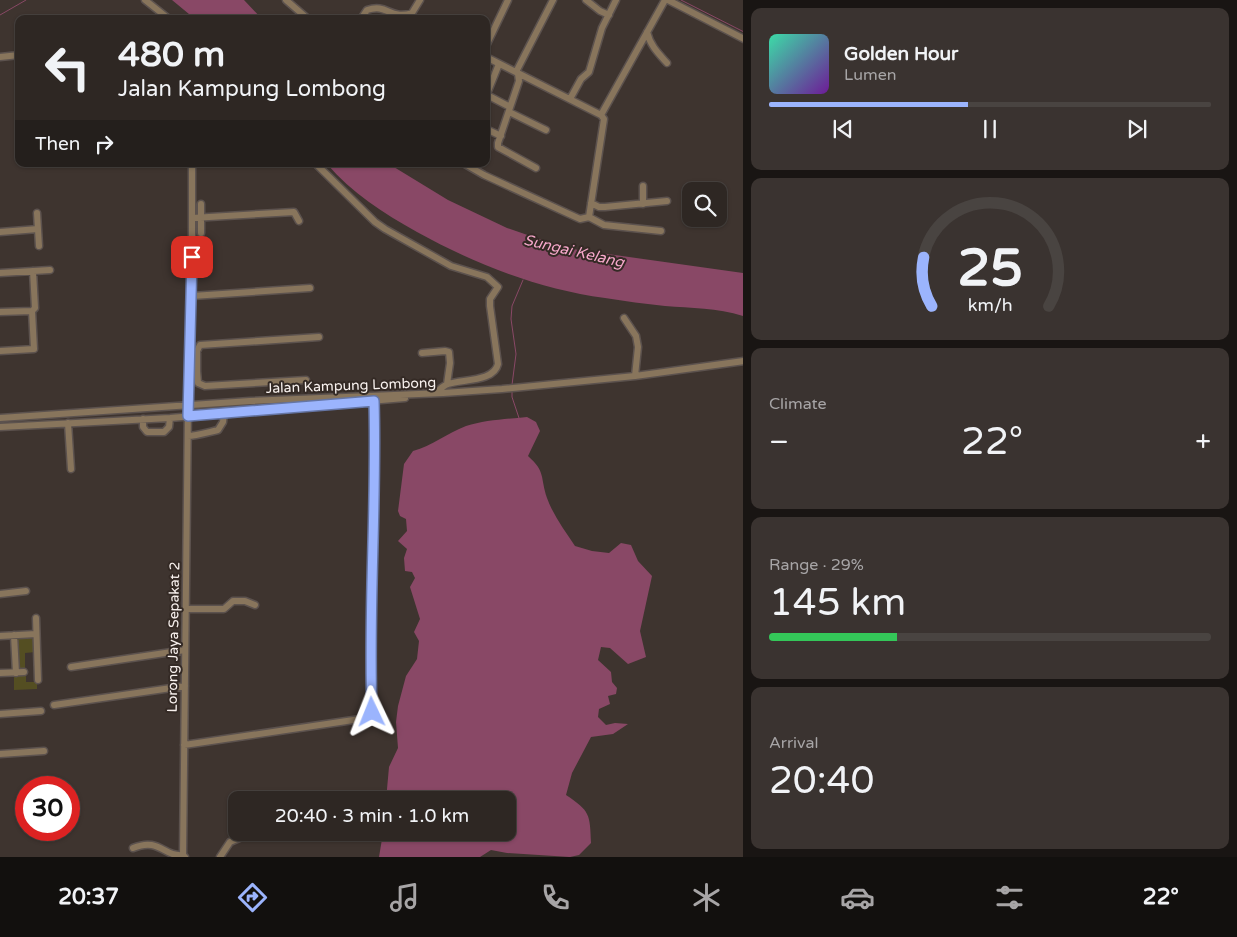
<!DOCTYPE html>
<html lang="en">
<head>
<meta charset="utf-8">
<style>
  body { margin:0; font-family:"Varela Round",sans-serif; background:#3a3330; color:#f1f3f6; height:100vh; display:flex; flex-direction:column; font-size:19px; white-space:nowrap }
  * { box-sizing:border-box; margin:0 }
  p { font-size:16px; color:#a7a5a6 }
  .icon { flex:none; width:28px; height:28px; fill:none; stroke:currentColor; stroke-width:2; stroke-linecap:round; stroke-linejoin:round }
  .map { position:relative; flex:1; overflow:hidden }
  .panel { display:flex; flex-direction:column; gap:8px; padding:8px; background:#191513; width:494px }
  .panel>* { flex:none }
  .hud { position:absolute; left:15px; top:15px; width:475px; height:152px; border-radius:10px; box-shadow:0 1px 4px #0004,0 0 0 1px #494441; background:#2e2723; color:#f1f3f6; overflow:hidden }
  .tools { position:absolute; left:682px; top:182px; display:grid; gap:10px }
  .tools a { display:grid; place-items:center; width:45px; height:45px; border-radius:10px; background:#2e2723; box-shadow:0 1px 4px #0004,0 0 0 1px #494441; font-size:25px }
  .speed { position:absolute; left:15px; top:776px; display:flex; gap:10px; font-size:25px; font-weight:700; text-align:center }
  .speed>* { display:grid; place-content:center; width:65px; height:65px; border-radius:50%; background:#2e2723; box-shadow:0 1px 4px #0004,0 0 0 1px #494441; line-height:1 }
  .speed .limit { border:8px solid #d22; background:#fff; color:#111 }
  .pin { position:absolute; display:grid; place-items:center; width:42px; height:42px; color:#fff; margin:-21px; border-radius:10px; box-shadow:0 2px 8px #0006 }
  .me { position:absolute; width:55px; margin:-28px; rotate:358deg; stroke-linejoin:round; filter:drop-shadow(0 0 4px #0008) }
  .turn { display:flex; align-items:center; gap:18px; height:105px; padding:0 20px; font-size:22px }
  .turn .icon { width:65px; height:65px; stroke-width:2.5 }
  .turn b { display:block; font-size:35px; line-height:42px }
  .then { display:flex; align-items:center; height:48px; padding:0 20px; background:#0003; gap:10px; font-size:19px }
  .big { font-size:38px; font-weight:600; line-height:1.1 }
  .panel .card { flex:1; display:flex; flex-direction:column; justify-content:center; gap:8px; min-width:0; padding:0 18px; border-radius:10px; background:#3a3330 }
  .panel .dial { align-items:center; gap:0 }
  .dial svg { height:130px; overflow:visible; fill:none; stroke:#494441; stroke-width:7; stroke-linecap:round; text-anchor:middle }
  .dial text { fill:#f1f3f6; stroke:none }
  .song { display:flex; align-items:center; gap:15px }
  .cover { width:60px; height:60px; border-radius:8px; background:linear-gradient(135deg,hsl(160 70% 55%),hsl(280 70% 35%)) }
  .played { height:5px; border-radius:2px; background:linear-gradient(90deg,#9bb4fd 45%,#494441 45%) }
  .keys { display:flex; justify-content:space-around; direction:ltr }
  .heat { display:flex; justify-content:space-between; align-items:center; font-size:28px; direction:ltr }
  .charge { height:8px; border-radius:4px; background:linear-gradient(90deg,#34c759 29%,#494441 0) }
  .trip { position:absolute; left:228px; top:791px; width:288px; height:50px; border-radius:10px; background:#2e2723; box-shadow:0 1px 4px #0004,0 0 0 1px #494441; font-weight:600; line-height:50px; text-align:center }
  .menu { display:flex; height:80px; justify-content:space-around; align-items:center; background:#12100e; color:#a7a5a6 }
  .menu .icon { width:35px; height:35px }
  .menu .selected { color:#9bb4fd }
  .menu b { font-size:22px; color:#f1f3f6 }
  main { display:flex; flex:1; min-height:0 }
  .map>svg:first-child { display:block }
  .green { fill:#544e22 }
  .water { fill:#894866 }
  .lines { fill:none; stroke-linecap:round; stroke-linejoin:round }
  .stream { stroke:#894866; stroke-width:1 }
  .minor-casing { stroke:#5c524e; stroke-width:9 }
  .minor { stroke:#88755c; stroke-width:6 }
  .route-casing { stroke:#6575a4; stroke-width:12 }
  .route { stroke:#9bb4fd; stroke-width:9 }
  .labels { text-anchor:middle; stroke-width:4; stroke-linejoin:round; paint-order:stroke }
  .street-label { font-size:14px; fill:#f8f1ee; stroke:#342a25 }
  .water-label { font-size:15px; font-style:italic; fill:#f7a8cb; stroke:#342a25 }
</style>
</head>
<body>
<main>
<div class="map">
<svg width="744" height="857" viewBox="0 0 744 857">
  <rect width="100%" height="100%" fill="#3e342f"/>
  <path class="green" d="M35 637 36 652 25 653V668H18L16 638Z
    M26 675V682H37V689L14 690V676Z"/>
  <path class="water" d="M172 0H244L262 19H195Z
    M327 164H389L448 200 507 228 565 248 743 273V316C717 308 691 308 665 306 645 304 625 301 605 298 538 289 475 264 417 232 383 213 352 193 327 164Z
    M527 417 536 422 540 431 528 456C546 472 540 477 547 498 553 515 565 531 575 546L592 551 609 553 621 543 631 545 638 561 652 576 640 631 646 657 628 664 610 648 601 647 598 660 611 672 612 682 617 688 616 694 608 696 610 704 599 709 598 717 606 725 615 723 628 724 613 734 591 737 572 773 566 795C590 811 590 814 591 843L579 855 570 857 507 853 491 850 480 857H379L383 833 506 832V800H386L389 767 398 748 396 722 398 706 406 676 417 659 419 641 414 632 420 619 410 587 415 578 412 572 405 571 404 558 407 549 398 541 407 531 406 519 400 516 398 511 404 464 413 451C432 446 447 433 466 426 485 420 507 419 527 417Z"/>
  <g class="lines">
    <path class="stream" d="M681 0 744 32
      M0 15 26 0
      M512 385 516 354 511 319 512 306 523 280
      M512 389V397L519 418"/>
    <defs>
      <path id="minor" d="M145 0 169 19
        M286 0 308 19
        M586 0 600 11 609 15
        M668 0 744 39
        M361 19 367 10C388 3 389 20 412 13L420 0
        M647 32C650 45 658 53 667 63
        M486 46 508 0
        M0 57 19 55
        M486 57 601 115
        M516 72 553 0
        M518 74 519 81 498 143V147L536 168
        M487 95 510 107
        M486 96 499 64
        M570 99 581 79 589 72 602 28 616 0
        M509 112 546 130
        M601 115 665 0
        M486 129 501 136
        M316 164 375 222 385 229 451 266 487 277 498 287 490 299V306L498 364C494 382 462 379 448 384 444 385 439 390 435 393
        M465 164 484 175 580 219 589 217
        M591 203 599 207H605L667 201
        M201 204V233
        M643 204V186
        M37 213 39 246
        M589 217 604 119 601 115
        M589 217 604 225 661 231
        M192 218 294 212 299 221
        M0 232 38 229
        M0 273 50 270
        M192 296 310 288
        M32 311 35 308 33 271
        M0 312 32 311
        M624 318 636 336 638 347 635 376
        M0 351 34 349 32 311
        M422 353 445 351 449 352 450 363 447 384
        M195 371H197L198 383 205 386 306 380
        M197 371V351L200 345 319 337
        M0 418 250 401 443 393 502 389 635 376 744 361
        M143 419V427L147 432H164L169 427 170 418
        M68 423 71 469
        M0 427 170 418 405 398
        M188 436C195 436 209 432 218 430L223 422 224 413
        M0 594 26 591
        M186 609H224L233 601H245L255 605
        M36 618 38 680
        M14 635 16 673
        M0 636 36 634
        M71 667 185 650
        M0 673 24 672
        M54 705 185 686
        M0 714 41 711
        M184 745 367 718 371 716 373 541 375 443 374 396
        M0 754 44 751
        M133 848C160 837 163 857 183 855
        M185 857 183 855 188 405 192 296V164
        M220 857 230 842 253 832"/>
    </defs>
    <use href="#minor" class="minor-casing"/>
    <use href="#minor" class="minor"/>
  </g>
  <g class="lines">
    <defs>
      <path id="route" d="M192 257 188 416 374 401C377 505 368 609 372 712"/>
    </defs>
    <use href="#route" class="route-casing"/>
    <use href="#route" class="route"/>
  </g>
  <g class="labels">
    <g class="street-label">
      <text transform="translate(351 385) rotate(-2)" y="5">Jalan Kampung Lombong</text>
      <text transform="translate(173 637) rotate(-89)" y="5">Lorong Jaya Sepakat 2</text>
    </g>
    <g class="water-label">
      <text transform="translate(574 251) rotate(13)" y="5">Sungai Kelang</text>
    </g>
  </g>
</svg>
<div class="tools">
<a><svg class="icon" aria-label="search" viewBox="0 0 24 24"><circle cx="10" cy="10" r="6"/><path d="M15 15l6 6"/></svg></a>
</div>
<div class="speed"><div class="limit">30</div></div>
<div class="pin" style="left:192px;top:257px;background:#d93025"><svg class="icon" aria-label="arrive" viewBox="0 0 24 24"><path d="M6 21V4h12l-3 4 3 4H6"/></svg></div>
<svg class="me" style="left:372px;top:712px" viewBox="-20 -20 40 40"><path d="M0-17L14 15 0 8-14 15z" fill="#9bb4fd" stroke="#fff" stroke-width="4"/></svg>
<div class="trip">20:40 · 3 min · 1.0 km</div>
<div class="hud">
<div class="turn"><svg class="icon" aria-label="left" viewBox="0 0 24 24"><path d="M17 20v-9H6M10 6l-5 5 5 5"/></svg><div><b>480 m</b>Jalan Kampung Lombong</div></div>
<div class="then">Then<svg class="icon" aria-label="right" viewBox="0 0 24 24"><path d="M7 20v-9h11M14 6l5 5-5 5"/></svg></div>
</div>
</div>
<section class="panel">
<div class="card">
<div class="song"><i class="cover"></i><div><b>Golden Hour</b><p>Lumen</p></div></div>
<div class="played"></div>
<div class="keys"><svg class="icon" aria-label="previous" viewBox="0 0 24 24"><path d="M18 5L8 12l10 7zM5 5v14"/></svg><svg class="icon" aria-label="pause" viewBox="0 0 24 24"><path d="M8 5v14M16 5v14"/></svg><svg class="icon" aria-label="next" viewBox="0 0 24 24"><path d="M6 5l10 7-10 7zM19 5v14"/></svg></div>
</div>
<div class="card dial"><svg viewBox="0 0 100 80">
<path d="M14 69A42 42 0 1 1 86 69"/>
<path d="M14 69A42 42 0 0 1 9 39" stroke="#9bb4fd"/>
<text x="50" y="56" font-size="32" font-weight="700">25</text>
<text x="50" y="72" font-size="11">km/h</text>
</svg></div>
<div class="card"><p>Climate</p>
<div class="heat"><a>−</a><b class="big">22°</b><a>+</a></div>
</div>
<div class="card"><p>Range · 29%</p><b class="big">145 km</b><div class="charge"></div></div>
<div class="card"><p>Arrival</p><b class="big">20:40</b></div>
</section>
</main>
<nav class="menu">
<b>20:37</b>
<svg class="icon selected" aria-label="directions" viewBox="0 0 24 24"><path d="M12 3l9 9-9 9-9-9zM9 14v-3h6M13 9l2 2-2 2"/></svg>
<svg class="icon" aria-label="music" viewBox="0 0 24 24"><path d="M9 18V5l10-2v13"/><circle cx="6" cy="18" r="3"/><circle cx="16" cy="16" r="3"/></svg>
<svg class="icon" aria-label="phone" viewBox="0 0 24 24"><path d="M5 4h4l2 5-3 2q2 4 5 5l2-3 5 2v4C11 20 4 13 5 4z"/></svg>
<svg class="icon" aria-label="climate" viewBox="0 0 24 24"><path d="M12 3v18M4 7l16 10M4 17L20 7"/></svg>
<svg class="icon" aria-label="car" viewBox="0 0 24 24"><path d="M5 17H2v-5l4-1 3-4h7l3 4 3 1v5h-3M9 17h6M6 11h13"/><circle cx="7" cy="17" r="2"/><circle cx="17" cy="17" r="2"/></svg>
<svg class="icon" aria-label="filters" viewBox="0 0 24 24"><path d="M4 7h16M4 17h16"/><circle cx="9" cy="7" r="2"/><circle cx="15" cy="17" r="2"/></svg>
<b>22°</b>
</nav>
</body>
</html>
